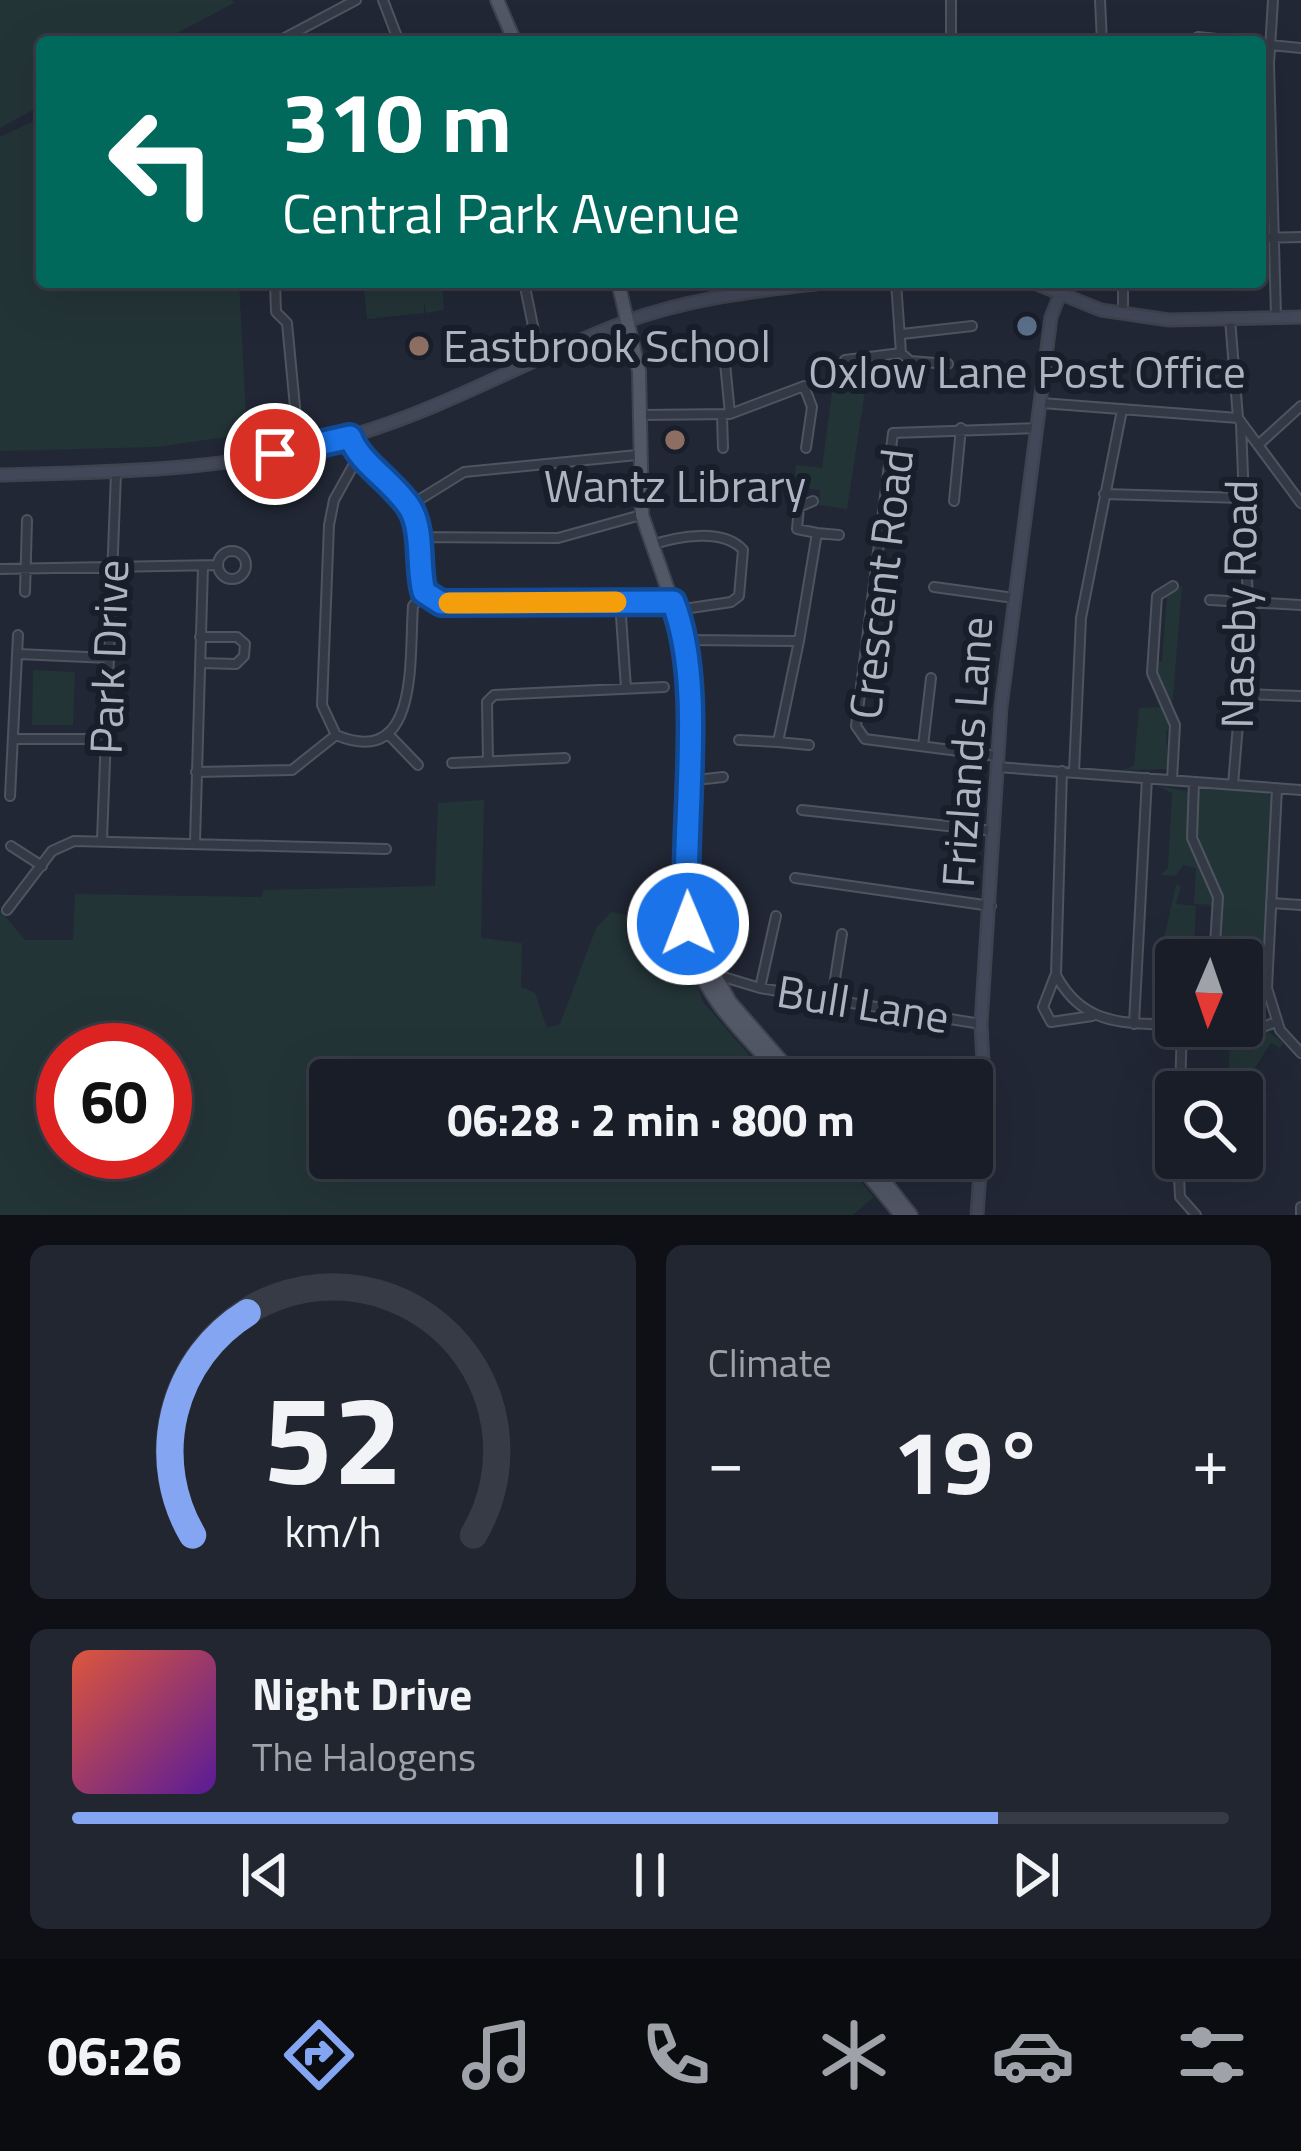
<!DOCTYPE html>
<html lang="en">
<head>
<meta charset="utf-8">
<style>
  body { margin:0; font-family:"Titillium Web",sans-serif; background:#222630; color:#f1f3f6; height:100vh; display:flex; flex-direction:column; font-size:45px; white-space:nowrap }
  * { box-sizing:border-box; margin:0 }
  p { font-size:39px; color:#9fa2a8 }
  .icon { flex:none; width:66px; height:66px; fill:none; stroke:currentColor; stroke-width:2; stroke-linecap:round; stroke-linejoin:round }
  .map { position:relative; height:1215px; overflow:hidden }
  .sheet { display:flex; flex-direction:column; gap:30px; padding:30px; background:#0e1016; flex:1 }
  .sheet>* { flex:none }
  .banner { position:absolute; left:36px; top:36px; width:1230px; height:252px; border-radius:12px; box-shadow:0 12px 48px #0002,0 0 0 3px #373b45; background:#00695c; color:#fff; overflow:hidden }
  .needle { width:78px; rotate:182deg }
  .fabs { position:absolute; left:1155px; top:939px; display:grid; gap:24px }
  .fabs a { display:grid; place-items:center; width:108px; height:108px; border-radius:12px; background:#191d28; box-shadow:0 12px 48px #0002,0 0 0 3px #373b45; font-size:60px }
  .speed { position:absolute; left:36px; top:1023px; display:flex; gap:24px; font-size:60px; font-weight:700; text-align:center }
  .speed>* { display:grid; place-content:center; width:156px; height:156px; border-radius:50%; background:#191d28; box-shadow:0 12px 48px #0002,0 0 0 3px #373b45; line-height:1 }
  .speed .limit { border:18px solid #d22; background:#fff; color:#111 }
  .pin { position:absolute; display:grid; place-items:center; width:102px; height:102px; color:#fff; margin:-51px; border:6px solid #fff; border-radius:50%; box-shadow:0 3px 12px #0007 }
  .me { position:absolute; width:132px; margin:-66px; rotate:359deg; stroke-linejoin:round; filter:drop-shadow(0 0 9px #0008) }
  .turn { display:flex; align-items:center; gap:42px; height:252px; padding:0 48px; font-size:54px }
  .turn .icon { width:156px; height:156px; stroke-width:2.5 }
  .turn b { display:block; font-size:84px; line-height:102px }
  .big { font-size:90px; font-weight:700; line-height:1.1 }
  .sheet .widget { flex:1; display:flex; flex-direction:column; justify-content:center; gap:18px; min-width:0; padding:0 42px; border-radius:18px; background:#222630 }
  .sheet .dial { align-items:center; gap:0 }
  .dial svg { height:312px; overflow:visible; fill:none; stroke:#373b45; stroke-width:7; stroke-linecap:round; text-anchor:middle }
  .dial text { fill:#f1f3f6; stroke:none }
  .song { display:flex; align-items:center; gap:36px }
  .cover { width:144px; height:144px; border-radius:18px; background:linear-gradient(135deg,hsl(10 70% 55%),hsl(270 70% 35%)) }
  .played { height:12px; border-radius:6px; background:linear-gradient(90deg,#84a5f1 80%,#373b45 80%) }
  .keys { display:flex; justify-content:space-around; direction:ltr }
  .heat { display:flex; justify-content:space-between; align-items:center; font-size:66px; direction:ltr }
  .sheet .tiles { flex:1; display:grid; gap:30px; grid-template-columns:1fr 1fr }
  .widget:last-child { grid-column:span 2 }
  .trip { position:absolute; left:309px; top:1059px; width:684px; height:120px; border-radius:12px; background:#191d28; box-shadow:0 12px 48px #0002,0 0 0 3px #373b45; font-weight:700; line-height:120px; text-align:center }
  .tabs { display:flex; height:192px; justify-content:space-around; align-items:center; background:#0a0c10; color:#9fa2a8 }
  .tabs .icon { width:84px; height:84px }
  .tabs .selected { color:#84a5f1 }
  .tabs b { font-size:54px; color:#f1f3f6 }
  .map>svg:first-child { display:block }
  .green { fill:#233437; fill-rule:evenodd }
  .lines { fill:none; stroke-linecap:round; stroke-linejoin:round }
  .street-casing { stroke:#4e5460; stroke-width:12 }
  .secondary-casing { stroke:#3d434f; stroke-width:15 }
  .primary-casing { stroke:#3d434f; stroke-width:16 }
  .street { stroke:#343a45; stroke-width:8 }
  .secondary { stroke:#424858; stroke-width:10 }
  .primary { stroke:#525866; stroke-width:12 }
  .route-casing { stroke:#114b97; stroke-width:30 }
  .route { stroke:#1a73e8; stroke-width:21 }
  .slow { stroke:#f59e0b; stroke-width:21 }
  .service-dot { fill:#5c6f8a; stroke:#191f2a; stroke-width:4.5 }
  .education-dot { fill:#8d6e63; stroke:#191f2a; stroke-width:4.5 }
  .labels { text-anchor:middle; stroke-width:12; stroke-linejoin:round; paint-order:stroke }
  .poi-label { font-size:45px; fill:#aeb4c2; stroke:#191f2a }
  .street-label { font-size:45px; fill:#aeb4c2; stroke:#191f2a }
</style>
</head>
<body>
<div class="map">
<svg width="1301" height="1215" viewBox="0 0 1301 1215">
  <rect width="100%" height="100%" fill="#212735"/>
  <path class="green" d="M0 0H232L234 3 160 42H42V105L0 128Z
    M42 117V282H239L247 434 156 447 0 451V137Z
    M363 282H442L444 310 426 313 424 302V313L367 319Z
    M865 391 847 509 819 505 820 490 794 488 796 465 822 468 832 393Z
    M1182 586 1172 709 1156 679 1155 662H1162L1167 593Z
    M33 670 75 672 73 725H32Z
    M1163 707 1171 727 1166 731 1168 769 1122 770 1134 766 1139 708Z
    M1156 785 1189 792 1188 842 1212 886 1215 905 1194 904 1196 868 1183 865 1176 876 1161 875 1168 868 1172 793Z
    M1203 788 1267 792 1272 798 1262 976 1266 1014 1257 1024H1242V960H1218L1222 892 1195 838 1197 793Z
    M484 800 481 938 522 943 521 987 535 993 547 1028 560 1024 596 928 611 912 632 916 638 935 683 938 703 1002 771 1080H330V1158H840L874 1197 853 1215H0V910L25 940H73L75 894 262 897 263 890 435 886 438 803ZM63 1050H165V1152H63Z
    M1176 885 1181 886 1176 904 1196 906 1194 945 1163 943Z
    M1220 1031 1269 1032 1283 1043 1280 1048 1271 1043 1254 1069 1229 1068 1230 1038 1220 1037Z"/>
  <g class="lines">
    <defs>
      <path id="street" d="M383 0 399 42
        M951 0V42
        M1100 0 1102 42
        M1273 0 1269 64 1276 316
        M277 42 356 0
        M1189 42 1198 37 1246 42
        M1260 44 1301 48
        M1260 238 1301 237
        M275 282 276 312 287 323 299 449
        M524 282 540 360
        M896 282 901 353
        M1123 282V305
        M245 283 270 282
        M1230 319 1238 418 1301 503
        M902 334 972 326
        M845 360 901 353 910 361 948 364
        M725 363 730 414
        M1042 403 1238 418
        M641 415 730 414 804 386 812 407 806 448
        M722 416 723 448
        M351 437C361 465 393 481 410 508 424 531 417 566 424 592L441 603 673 602
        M1258 445 1301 406
        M358 457 334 500 329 525 322 705 336 735C420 770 409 659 413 606L424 592
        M1104 494 1243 498
        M954 501 961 428
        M409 506 464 472 637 455
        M817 533 839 535
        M417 537 558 538 641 515
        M652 545C678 536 723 528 743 550L739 596 731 602 677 610
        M218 565a14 14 0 1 1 28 0a14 14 0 1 1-28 0Z
        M0 569 218 565
        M934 587 1014 598
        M25 592 27 520
        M1210 600 1301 605
        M620 602 626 688
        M689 640 799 641 817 533 797 529 799 507 813 501
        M799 641 778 742 809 745
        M18 654 109 658
        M200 663 236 664 244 656 245 644 237 637H200
        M1244 694 1301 696
        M389 735 418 765
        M15 739H106
        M739 740 778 742
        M923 746 931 678
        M998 756 865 739 856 726 893 433 1038 428
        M488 761 487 702 494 695 664 687
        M452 763 565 758
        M997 767 1301 790
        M1062 771 1056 975C1083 1026 1124 1023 1176 1025
        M196 772 292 770 336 735
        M1074 772 1081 618 1122 410
        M696 780 723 777
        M1172 780 1175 725 1152 673 1157 596 1173 586
        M1194 782 1192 838 1218 897 1214 960
        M1233 785 1248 603 1241 424
        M1277 788 1267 988 1280 1030 1301 1053
        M10 796 18 635
        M802 810 993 831
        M102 840 116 473
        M195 842 203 566
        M11 846 42 866
        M795 878 991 906
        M1271 903 1301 905
        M652 906 654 884
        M7 910 52 851 74 841 386 849
        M717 975 760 988 981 1024
        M1055 976 1043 1007 1051 1022 1092 1016
        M760 988 776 916
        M832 998 842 934
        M1134 1024 1147 778
        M1220 1026 1263 1027 1276 1022
        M1180 1092 1182 1026
        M1180 1092H1197
        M1207 1092 1216 1088
        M1178 1158 1180 1197 1196 1215
        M1301 1215V1207"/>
      <path id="secondary" d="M1032 282 1101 310 1169 320 1301 317
        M0 475C120 472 238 471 354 435 448 407 533 357 625 322 692 297 760 291 831 282
        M977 1215 985 1101 981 1024 1001 707 1051 317 1059 297"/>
      <path id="primary" d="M497 0 515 42
        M618 282 639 371 642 515 693 662V902L699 947 730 1002 798 1080
        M686 670 687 823
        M693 951C705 1002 753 1042 786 1080
        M854 1158 901 1215
        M866 1158 911 1215"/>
    </defs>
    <use href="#street" class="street-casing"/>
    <use href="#secondary" class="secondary-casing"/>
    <use href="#primary" class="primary-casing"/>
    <use href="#street" class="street"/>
    <use href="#secondary" class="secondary"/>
    <use href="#primary" class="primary"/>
  </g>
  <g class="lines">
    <defs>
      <path id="route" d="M275 454 350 437C361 465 393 481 410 508 424 531 417 567 424 592L441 603 673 602C707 688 680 829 688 924"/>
    </defs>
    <use href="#route" class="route-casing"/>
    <use href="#route" class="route"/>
    <path class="slow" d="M449 603 616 602"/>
  </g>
  <circle class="service-dot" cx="1027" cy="326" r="12"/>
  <g class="education-dot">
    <circle cx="419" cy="346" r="12"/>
    <circle cx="675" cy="440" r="12"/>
  </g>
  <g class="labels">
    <g class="poi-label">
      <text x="443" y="362" text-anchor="start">Eastbrook School</text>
      <text x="1027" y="388">Oxlow Lane Post Office</text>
      <text x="675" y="502">Wantz Library</text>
    </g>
    <g class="street-label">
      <text transform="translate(881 584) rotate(-83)" y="16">Crescent Road</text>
      <text transform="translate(1239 604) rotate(-89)" y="16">Naseby Road</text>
      <text transform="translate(109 657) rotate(-88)" y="16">Park Drive</text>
      <text transform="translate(967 752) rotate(-86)" y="16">Frizlands Lane</text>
      <text transform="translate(863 1004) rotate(9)" y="16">Bull Lane</text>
    </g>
  </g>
</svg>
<div class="fabs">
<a><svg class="needle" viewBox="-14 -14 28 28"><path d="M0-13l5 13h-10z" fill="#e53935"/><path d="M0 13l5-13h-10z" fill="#9fa2a8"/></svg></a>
<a><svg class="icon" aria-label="search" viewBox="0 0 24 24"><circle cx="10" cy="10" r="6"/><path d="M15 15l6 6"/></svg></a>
</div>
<div class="speed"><div class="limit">60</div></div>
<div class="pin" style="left:275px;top:454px;background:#d93025"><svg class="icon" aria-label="arrive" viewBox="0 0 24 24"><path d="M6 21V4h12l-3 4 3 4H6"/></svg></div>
<svg class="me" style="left:688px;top:924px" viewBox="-20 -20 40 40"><circle r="17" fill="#1a73e8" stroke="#fff" stroke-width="3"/><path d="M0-11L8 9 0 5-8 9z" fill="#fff"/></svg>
<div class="trip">06:28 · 2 min · 800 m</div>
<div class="banner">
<div class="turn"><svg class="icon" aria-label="left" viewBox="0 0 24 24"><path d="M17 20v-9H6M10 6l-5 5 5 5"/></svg><div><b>310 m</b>Central Park Avenue</div></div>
</div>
</div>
<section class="sheet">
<div class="tiles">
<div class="widget dial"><svg viewBox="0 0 100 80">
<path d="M14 69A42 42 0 1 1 86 69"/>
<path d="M14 69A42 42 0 0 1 28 12" stroke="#84a5f1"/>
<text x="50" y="56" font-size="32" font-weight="700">52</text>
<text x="50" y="72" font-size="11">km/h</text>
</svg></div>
<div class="widget"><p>Climate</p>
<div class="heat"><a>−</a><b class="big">19°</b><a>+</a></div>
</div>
<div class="widget">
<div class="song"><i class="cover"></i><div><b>Night Drive</b><p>The Halogens</p></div></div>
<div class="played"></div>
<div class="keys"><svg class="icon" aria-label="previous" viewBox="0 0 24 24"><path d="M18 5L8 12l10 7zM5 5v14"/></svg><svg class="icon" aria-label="pause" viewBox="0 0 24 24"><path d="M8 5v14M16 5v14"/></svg><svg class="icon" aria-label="next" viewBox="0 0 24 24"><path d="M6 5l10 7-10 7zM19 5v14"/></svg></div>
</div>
</div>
</section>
<nav class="tabs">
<b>06:26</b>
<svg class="icon selected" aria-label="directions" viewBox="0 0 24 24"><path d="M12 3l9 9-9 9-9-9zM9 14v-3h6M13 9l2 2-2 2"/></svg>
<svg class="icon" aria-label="music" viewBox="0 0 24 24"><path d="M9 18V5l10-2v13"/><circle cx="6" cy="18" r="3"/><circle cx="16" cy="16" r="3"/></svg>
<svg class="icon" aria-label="phone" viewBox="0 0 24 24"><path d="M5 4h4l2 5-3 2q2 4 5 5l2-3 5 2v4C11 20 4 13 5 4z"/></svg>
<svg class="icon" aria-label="climate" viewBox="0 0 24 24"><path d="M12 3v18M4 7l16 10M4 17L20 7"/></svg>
<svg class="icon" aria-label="car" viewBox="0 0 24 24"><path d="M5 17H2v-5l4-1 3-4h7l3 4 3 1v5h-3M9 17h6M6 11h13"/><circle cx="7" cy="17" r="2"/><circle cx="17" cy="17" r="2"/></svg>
<svg class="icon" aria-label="filters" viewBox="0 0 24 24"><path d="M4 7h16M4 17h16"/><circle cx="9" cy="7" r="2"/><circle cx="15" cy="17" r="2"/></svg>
</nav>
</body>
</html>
